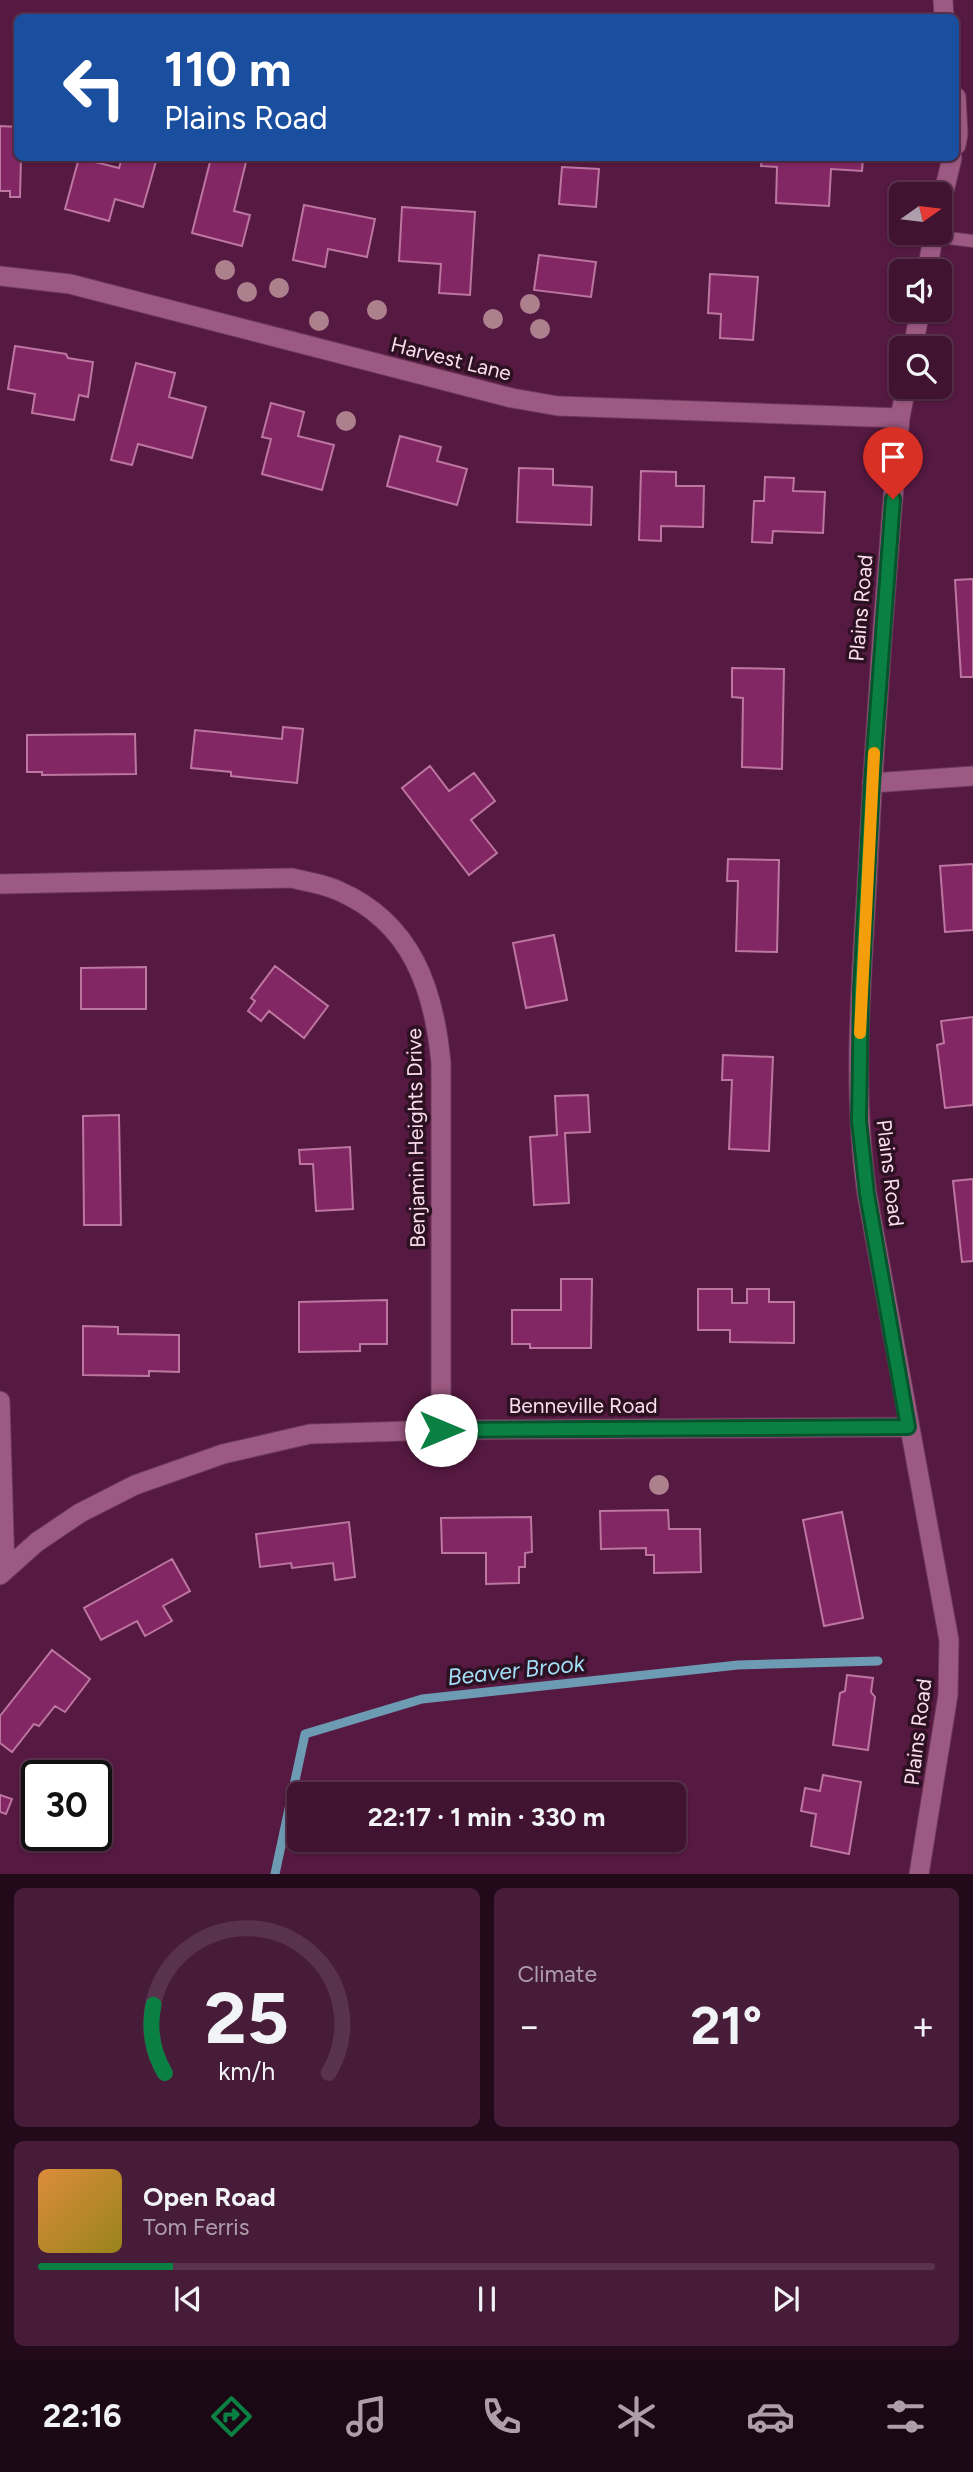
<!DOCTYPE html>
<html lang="en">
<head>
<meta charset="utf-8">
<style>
  body { margin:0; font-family:Figtree,sans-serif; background:#471c39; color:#f1f3f6; height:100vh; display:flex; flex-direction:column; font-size:26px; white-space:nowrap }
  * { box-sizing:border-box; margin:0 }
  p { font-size:23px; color:#ae9eab }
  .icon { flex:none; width:38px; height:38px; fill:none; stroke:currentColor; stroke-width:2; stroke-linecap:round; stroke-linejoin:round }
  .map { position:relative; height:1874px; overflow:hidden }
  .sheet { display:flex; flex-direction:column; gap:14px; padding:14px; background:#230a1b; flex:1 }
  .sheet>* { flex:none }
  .top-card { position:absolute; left:14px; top:14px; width:945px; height:147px; border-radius:10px; box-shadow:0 2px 5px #0004,0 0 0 2px #59324d; background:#1a4fa0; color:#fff; overflow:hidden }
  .needle { width:46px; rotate:76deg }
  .buttons { position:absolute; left:889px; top:182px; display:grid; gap:14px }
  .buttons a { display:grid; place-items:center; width:63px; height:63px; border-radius:10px; background:#401331; box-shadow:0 2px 5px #0004,0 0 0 2px #59324d; font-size:35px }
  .speed { position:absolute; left:21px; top:1760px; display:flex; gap:14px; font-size:35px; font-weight:700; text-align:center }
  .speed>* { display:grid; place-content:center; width:91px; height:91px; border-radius:50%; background:#401331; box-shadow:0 2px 5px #0004,0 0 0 2px #59324d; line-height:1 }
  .speed .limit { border:4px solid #111; border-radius:10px; background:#fff; color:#111 }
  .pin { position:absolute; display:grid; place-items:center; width:60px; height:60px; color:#fff; margin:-72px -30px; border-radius:50% 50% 50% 0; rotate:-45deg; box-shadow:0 0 7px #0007 }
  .pin .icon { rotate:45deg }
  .me { position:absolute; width:77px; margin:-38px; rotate:90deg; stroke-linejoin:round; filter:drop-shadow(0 0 5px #0008) }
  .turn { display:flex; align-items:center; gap:24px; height:147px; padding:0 35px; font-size:32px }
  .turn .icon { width:91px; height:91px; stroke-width:2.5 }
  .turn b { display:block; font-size:49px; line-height:60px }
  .big { font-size:52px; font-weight:700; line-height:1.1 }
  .sheet .widget { flex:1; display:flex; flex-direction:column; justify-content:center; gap:10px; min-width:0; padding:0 24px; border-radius:10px; background:#471c39 }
  .sheet .dial { align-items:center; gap:0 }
  .dial svg { height:182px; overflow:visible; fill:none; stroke:#59324d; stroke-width:7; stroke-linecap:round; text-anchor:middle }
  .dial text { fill:#f1f3f6; stroke:none }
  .song { display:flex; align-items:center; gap:21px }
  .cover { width:84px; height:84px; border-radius:10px; background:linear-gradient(135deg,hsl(30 70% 55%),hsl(50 70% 35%)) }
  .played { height:7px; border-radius:4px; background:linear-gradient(90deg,#0b8043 15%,#59324d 15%) }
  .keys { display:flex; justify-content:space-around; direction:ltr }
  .heat { display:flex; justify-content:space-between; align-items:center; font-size:38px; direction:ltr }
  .sheet .tiles { flex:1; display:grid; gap:14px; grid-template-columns:1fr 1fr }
  .widget:last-child { grid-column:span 2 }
  .trip { position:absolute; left:287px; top:1782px; width:399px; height:70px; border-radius:10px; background:#401331; box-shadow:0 2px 5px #0004,0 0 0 2px #59324d; font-weight:700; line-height:70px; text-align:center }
  .dock { display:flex; height:112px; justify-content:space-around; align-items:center; background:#1a0814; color:#ae9eab }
  .dock .icon { width:49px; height:49px }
  .dock .on { color:#0b8043 }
  .dock b { font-size:32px; color:#f1f3f6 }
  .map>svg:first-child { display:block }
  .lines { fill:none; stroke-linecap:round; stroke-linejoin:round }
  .stream { stroke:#6d9bb3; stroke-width:9 }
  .building { fill:#832764; stroke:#bc76a0; stroke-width:2 }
  .service-casing { stroke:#6c395b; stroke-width:14 }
  .minor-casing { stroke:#6c395b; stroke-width:21 }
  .service { stroke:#9c5982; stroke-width:12 }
  .minor { stroke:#9c5982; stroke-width:19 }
  .tree { fill:#ac818d }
  .route-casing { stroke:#07532c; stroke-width:18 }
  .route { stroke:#0b8043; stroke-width:12 }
  .slow { stroke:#f59e0b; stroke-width:12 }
  .labels { text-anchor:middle; stroke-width:7; stroke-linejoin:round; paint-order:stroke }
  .street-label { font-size:21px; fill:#fcddee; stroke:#2c1122 }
  .water-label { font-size:23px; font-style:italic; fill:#a2def5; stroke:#2c1122 }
</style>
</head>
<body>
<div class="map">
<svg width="973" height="1874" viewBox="0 0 973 1874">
  <rect width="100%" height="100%" fill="#561941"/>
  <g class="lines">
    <path class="stream" d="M275 1874 305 1734 422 1699 738 1665 878 1661"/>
  </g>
  <path class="building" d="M0 126 18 127V158H21L20 197H10V191H0Z
    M79 158 119 168 122 158H157L143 207 115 199 109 221 65 209Z
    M211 158H247L234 211 250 215 242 246 192 233Z
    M762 158H863L862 171 831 169 829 206 776 203 777 167 761 166Z
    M562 167 599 169 596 207 559 204Z
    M304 205 375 219 367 257 328 249 325 267 293 260Z
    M402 207 475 212 470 295 439 293 441 264 399 261Z
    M539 255 596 262 591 297 534 290Z
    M710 274 758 277 753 340 720 338 721 314 708 313Z
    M15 346 66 354 68 358 93 362 88 397 79 395 74 420 32 413 35 394 8 389Z
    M136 363 175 373 169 397 206 407 192 458 138 444 132 465 111 460Z
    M271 403 304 412 298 436 334 445 322 490 262 474 271 439 262 437Z
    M400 436 441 447 437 461 467 469 457 505 387 486Z
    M519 468 553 469V485L592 487 591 525 517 522Z
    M641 471 676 472V486H704L703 527 661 526V541L639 540Z
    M765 477 794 478 793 491 825 492 823 533 773 531 772 543 752 542 754 501H764Z
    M973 579V677H961L955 580Z
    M732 668 784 669 782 769 742 767 743 698 732 697Z
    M283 727 303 729 297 783 231 776V772L191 768 195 730 282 739Z
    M135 734 136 774 42 775V772H27V735Z
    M430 766 449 791 474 773 495 801 471 820 497 853 469 875 402 788Z
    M728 859 779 860 777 952 736 951 738 881H727Z
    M973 864V930L945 932 940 866Z
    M554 935 567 1000 526 1008 513 943Z
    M275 966 328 1006 304 1038 269 1011 261 1021 248 1011 255 1001 251 998Z
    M146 967V1009H81V968Z
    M973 1017V1105L945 1108 937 1045 944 1043 941 1021Z
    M723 1055 773 1057 769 1151 729 1149 732 1080H722Z
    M588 1095 590 1132 565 1133 569 1203 534 1205 530 1137 557 1135 555 1096Z
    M119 1115 121 1225H84L83 1116Z
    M350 1147 353 1209 316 1211 313 1164H300L299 1150Z
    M973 1179V1261L962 1262 953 1181Z
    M561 1279H592L591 1348H530V1344H512V1310H561Z
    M698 1289H732V1303H747V1289H769V1302H794V1343L730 1342V1330H698Z
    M387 1300V1344H360V1351L299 1352V1302Z
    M83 1326 118 1327V1334L179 1335V1372L149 1371V1376L83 1375Z
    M668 1510 669 1529H700L701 1572 654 1573V1555H646V1548L601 1549 600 1511Z
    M842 1512 863 1618 824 1626 803 1520Z
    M531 1517 532 1552 525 1553V1567H519V1583L486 1584V1553H442L441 1518Z
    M349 1522 355 1577 335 1580 333 1563 292 1568 291 1563 260 1567 256 1534Z
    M172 1559 190 1591 163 1606 172 1621 145 1636 137 1621 101 1640 84 1608Z
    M52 1650 90 1679 65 1712 55 1706 39 1726 34 1724 12 1752 0 1743V1716Z
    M847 1675 873 1678 871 1692 875 1697 868 1750 833 1745 840 1693 845 1691Z
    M823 1775 861 1782 849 1854 811 1846 816 1814 801 1811 805 1788 820 1791Z
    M0 1795 12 1799 6 1814 0 1812Z"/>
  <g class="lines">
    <defs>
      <path id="service" d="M933 236 973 241"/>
      <path id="minor" d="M943 0 944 18
        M956 97 958 134 956 145
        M940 208 952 158
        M927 271 934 233
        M0 276 70 284 512 398 558 406 900 418
        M913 348 920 310
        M906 387 900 418C886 573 875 727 867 882 861 986 852 1091 867 1194L949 1640 948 1695 919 1874
        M872 783 973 776
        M0 884 292 878C307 882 325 884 339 891 412 923 434 989 441 1063V1430
        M0 1401 5 1570
        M0 1575 37 1542 80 1513 135 1485 223 1454 310 1434 441 1430 908 1427"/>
    </defs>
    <use href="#service" class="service-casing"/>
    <use href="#minor" class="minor-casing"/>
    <use href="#service" class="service"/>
    <use href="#minor" class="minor"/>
  </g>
  <g class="tree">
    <circle cx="225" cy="270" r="10"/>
    <circle cx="279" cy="288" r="10"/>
    <circle cx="247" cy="292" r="10"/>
    <circle cx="530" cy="304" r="10"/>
    <circle cx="377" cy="310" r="10"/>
    <circle cx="493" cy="319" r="10"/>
    <circle cx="319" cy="321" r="10"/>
    <circle cx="540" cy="329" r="10"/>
    <circle cx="346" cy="421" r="10"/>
    <circle cx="659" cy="1485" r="10"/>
  </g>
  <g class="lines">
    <defs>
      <path id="route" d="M441 1430 908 1427 867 1194 859 1121 861 991 872 783 893 499"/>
    </defs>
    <use href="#route" class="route-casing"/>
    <use href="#route" class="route"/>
    <path class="slow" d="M860 1033 874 753"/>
  </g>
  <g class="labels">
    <g class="street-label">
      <text transform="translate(451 359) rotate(14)" y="7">Harvest Lane</text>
      <text transform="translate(861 608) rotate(-85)" y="7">Plains Road</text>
      <text transform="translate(416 1138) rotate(-91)" y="7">Benjamin Heights Drive</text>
      <text transform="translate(890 1173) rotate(83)" y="7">Plains Road</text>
      <text x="583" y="1413">Benneville Road</text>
      <text transform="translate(918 1732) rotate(-83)" y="7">Plains Road</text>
    </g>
    <g class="water-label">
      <text transform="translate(516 1670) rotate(-6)" y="8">Beaver Brook</text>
    </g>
  </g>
</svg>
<div class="buttons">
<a><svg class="needle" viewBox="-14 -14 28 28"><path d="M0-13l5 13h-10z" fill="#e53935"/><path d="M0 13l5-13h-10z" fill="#ae9eab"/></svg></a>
<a><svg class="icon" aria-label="sound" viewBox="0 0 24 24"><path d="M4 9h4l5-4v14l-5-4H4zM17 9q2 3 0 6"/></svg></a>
<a><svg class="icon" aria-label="search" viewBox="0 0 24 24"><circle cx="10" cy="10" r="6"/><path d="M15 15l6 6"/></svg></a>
</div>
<div class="speed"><div class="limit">30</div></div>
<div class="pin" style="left:893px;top:499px;background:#d93025"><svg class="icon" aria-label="arrive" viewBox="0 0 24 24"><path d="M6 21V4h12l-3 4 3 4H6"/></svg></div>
<svg class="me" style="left:441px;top:1430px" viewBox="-20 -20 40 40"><circle r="19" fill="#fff"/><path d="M0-13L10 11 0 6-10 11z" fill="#0b8043"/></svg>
<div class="trip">22:17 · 1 min · 330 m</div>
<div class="top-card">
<div class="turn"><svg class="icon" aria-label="left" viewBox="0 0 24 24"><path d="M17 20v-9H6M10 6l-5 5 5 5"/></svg><div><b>110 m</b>Plains Road</div></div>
</div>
</div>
<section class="sheet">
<div class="tiles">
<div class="widget dial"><svg viewBox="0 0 100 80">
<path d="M14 69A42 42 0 1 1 86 69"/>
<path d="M14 69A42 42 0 0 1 9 39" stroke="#0b8043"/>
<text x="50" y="56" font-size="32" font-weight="700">25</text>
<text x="50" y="72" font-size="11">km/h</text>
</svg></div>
<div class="widget"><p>Climate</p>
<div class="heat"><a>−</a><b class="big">21°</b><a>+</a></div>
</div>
<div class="widget">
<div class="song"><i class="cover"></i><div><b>Open Road</b><p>Tom Ferris</p></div></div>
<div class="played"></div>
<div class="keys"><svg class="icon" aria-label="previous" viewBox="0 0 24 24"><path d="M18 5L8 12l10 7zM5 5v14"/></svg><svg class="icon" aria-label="pause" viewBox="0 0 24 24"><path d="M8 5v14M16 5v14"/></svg><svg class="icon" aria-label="next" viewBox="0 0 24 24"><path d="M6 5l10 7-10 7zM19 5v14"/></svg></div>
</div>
</div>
</section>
<nav class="dock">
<b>22:16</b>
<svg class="icon on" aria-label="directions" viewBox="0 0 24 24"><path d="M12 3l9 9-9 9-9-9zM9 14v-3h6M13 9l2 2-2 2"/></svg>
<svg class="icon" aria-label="music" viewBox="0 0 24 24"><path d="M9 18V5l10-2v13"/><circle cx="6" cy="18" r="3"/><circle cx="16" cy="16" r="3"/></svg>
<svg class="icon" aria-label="phone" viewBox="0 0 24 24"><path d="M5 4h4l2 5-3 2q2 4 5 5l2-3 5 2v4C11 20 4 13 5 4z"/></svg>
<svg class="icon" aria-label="climate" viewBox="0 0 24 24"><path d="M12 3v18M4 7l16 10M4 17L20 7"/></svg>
<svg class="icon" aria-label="car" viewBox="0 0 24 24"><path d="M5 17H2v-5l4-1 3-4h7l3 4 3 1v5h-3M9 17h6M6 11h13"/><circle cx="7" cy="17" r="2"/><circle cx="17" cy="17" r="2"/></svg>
<svg class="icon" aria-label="filters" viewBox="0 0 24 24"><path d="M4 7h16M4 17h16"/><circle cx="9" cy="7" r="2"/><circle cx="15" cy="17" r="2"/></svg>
</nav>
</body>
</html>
